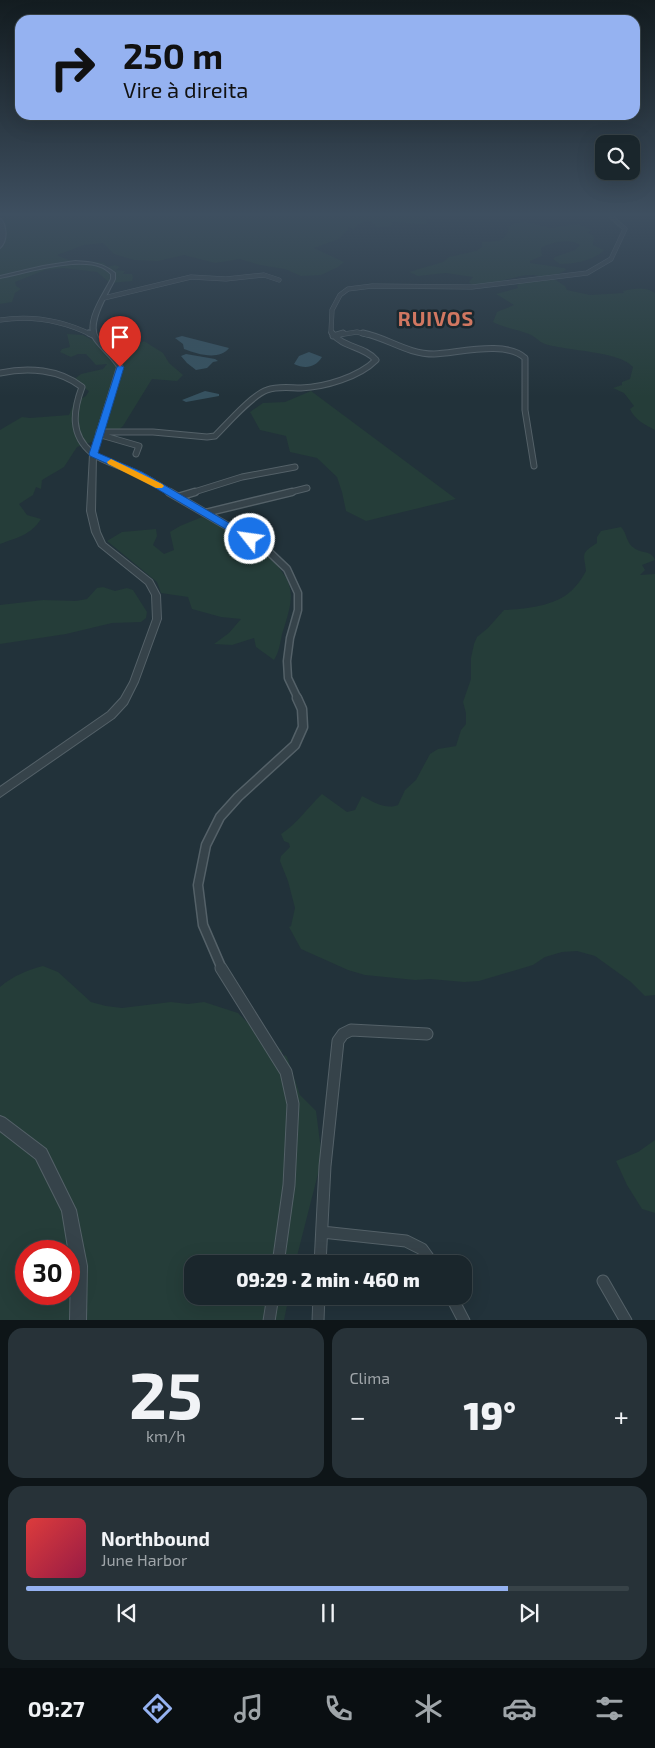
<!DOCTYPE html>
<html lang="pt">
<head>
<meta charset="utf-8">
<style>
  body { margin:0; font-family:"Exo 2",sans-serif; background:#273238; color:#f1f3f6; height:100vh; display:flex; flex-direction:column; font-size:19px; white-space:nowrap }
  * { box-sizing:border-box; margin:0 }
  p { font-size:16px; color:#9fa5a9 }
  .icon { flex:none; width:28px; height:28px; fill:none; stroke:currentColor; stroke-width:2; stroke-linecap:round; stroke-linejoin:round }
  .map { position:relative; height:1320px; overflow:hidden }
  .panel { display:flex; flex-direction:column; gap:8px; padding:8px; background:#0e1518; flex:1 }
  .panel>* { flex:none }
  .banner { position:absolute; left:15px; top:15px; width:625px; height:105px; border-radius:15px; box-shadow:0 5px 20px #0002,0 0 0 1px #384348; background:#95b2f1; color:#111; overflow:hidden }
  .tools { position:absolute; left:595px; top:135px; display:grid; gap:10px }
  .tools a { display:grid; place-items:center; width:45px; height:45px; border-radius:10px; background:#1a262c; box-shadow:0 5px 20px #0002,0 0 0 1px #384348; font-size:25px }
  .speed { position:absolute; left:15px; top:1240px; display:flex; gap:10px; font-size:25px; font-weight:700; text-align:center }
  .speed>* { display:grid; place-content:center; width:65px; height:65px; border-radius:50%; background:#1a262c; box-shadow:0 5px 20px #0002,0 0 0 1px #384348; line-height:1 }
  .speed .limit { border:8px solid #d22; background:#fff; color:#111 }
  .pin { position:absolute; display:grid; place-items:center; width:42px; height:42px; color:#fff; margin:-51px -21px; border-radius:50% 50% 50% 0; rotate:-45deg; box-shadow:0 0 5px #0007 }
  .pin .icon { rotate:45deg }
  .me { position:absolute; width:55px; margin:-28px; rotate:300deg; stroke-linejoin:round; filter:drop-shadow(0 0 4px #0008) }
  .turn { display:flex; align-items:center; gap:18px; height:105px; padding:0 25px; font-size:22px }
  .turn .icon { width:65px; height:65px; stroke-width:2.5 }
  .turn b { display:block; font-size:35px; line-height:42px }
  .big { font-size:38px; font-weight:800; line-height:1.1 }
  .panel .widget { flex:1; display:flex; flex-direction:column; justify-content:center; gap:8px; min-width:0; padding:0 18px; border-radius:15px; background:#273238 }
  .panel .dial { align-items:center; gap:0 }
  .dial b { font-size:65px; line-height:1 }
  .song { display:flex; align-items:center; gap:15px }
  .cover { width:60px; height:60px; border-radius:8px; background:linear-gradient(135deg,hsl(0 70% 55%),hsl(340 70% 35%)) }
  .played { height:5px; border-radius:2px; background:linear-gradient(90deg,#95b2f1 80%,#384348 80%) }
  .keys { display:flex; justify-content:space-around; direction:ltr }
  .heat { display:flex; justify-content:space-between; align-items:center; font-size:28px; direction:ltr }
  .panel .tiles { flex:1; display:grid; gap:8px; grid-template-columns:1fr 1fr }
  .widget:last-child { grid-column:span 2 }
  .trip { position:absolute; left:184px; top:1255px; width:288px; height:50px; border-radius:15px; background:#1a262c; box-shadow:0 5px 20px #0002,0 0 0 1px #384348; font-weight:800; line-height:50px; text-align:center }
  .dock { display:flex; height:80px; justify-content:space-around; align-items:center; background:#0a0f12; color:#9fa5a9 }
  .dock .icon { width:35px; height:35px }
  .dock .current { color:#95b2f1 }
  .dock b { font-size:22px; color:#f1f3f6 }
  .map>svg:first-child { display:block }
  .green { fill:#253d39; fill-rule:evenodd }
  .water { fill:#365260 }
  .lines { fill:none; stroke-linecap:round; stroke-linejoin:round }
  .minor-far4-casing { stroke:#546168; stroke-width:5 }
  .minor-far3-casing { stroke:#546168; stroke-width:7 }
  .minor-far2-casing { stroke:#546168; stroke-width:9 }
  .minor-far1-casing { stroke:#546168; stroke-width:11 }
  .minor-casing { stroke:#546168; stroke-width:13 }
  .tertiary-casing { stroke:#546168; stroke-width:2 }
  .minor-far4 { stroke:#36434a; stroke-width:4 }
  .minor-far3 { stroke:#36434a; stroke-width:5 }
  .minor-far2 { stroke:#36434a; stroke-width:6 }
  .minor-far1 { stroke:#36434a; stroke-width:8 }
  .minor { stroke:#36434a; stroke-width:11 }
  .tertiary { fill:#36434a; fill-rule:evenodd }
  .route { fill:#1a73e8; stroke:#114b97 }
  .slow { fill:#f59e0b }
  .labels { text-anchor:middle; stroke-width:5; stroke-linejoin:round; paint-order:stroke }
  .far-district-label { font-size:20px; font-weight:bold; letter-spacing:1px; fill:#d17761; stroke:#1b282f }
</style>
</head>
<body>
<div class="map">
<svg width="655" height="1321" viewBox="0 0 655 1321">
  <rect width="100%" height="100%" fill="#22323a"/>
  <path class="green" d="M0 213H440L425 220 429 221 425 224 391 222 393 225 378 228 368 220 357 225 355 229 348 227V229L339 239 314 248 344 262 338 267 321 275 301 276 285 269 260 265 240 259 215 263 184 255 158 261 134 260 114 254 103 243 84 245 57 255C72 264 87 260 104 263L107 267 115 265 120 267 116 270 125 271 123 274H132L133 278 132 281 110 283 97 272 63 268 45 270 15 282 16 286 21 289 15 293 12 302 0 304Z
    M526 222 550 228 578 224 592 230 587 232 594 236 593 245 604 250C595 260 575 264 560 264L553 259 555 257 575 250 580 245C570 238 551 242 541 248L542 256 530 261V263L564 268 566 270 554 276V279L565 286 567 290 590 295 624 293 623 291C635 289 644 286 655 293V430C645 425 634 419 630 409L634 406 624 393 613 388 622 385V382L630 379 633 367C620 351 566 351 545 344 539 342 535 336 529 334 517 329 504 328 493 322L497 312 514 305 496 294 518 288 517 285 521 282 545 278C529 270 509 280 493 283 486 284 479 284 472 285L469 282 473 277 446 273 418 276 409 272 443 262 449 257 476 251 482 247V242C497 241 506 243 509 227L515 223Z
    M67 334 83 335 96 342 123 340C130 346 136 346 144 341L163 353 169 363 183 375 177 381 152 379 123 426 109 439 94 441 77 447 64 467 42 480 41 489 36 487 33 495 19 504 27 515 41 519C31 535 16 538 0 544V430L22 417 30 418 69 415 74 403 86 396 89 391 72 381 81 374 103 369 107 364 96 365 86 354H78L71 357 60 352 62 349 70 347Z
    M311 391 456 499 366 521 346 511 342 492 337 477 317 458 290 452 286 436 260 430 250 412 263 403 285 402Z
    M202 517 233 533 228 542 232 553 246 559 257 555 260 548C295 582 297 589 282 634 280 644 279 652 274 660L256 647 254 638 232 645 214 644 229 633 241 619 221 617 192 609 188 597 161 593 157 582 107 541 122 532 156 529 157 536 153 545 164 554 174 550 170 532 180 526Z
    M621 527C627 533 626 543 634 548 642 554 652 550 655 560L642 565 645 570 640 575 655 574V995L645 996 631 982 595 956 577 951 562 952 545 957 533 965 479 981 464 982 430 979 415 980 365 975 348 970 301 949 289 927 291 926 295 908 288 881 280 861 281 856 290 847 289 843 284 841 281 834C298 823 308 807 322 794L347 812 355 810 362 796C374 802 385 810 398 805L405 790 416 780 430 754 438 749 456 746 461 730 466 724V713L463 702 471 679V658L474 644 477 637 488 628 504 610C527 609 559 606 575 587 580 582 583 576 586 571 584 553 580 554 597 543V537L601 531Z
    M103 587 115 591 127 588 133 590 147 612 146 618 141 622 112 623 66 634 0 644V605L43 600 76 601 87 599 97 588Z
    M43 966 58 972 91 1002 106 1006 122 1008 171 1002 188 1004 204 1002 238 1013 251 1026 266 1035 282 1051 279 1057 280 1059 285 1055 287 1057 300 1095 316 1111 322 1158 295 1264H192V1296H289L284 1320 0 1321V987C13 976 27 970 43 966ZM26 1251H69V1294H26Z
    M655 1140V1213L642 1209 627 1185 616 1161 638 1152Z"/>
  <path class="water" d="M182 336 229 348C219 361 197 354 184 349L183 344 175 338Z
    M309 352 322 357C315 368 305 369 294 364L299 356Z
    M186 354 215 359 218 361 213 362 207 368 196 370 187 363 181 356Z
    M205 391 219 394V396L186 402 182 400Z"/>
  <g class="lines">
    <defs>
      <path id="minor-far4" d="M104 298 191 277 226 279 264 275 279 280
        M0 320C33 315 62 320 92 335
        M333 335 331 332 332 310 340 295 348 289 372 286 472 287 587 273 611 259 625 229 607 213
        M338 335 357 332 368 335"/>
      <path id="minor-far3" d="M89 333 93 335
        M363 333C388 338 407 354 434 354 458 353 506 340 525 358V410L534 466
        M333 336 343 333
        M0 373C28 367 59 369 82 387 73 411 70 435 92 453 103 462 125 467 138 474 149 479 160 486 171 493
        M99 432H153L207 437 215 436C227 424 252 395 267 390 278 386 290 388 301 388 325 387 359 377 376 360 364 346 343 348 332 333
        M101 435 139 446 136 454
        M191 493 242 477 295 467
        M287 493 307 488"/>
      <path id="minor-far2" d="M169 492 265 548 287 569 298 593V610L290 638 287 661 288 678 298 699
        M178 497 195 492
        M205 513 292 492"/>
      <path id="minor-far1" d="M222 969 203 925 198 885 206 845 220 817 238 797 295 745 303 727 302 709 297 698"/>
      <path id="minor" d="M221 968 286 1072 293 1104 289 1185 278 1264
        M322 1232 406 1241 422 1249 433 1264
        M320 1264 325 1166 338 1041 343 1034 351 1030 427 1034
        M603 1281 626 1321
        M451 1296 464 1321
        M269 1321 273 1296
        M318 1321 319 1296"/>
      <path id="tertiary" d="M0 218C7 225 8 241 0 248Z
        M75 261C91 262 103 263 115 273V279C109 292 89 323 98 337 104 348 116 356 123 367L96 454 95 511 100 532 105 543 152 580 160 595 161 619 138 682 127 704 114 718 0 797V787L108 712 121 698 130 682 153 619 152 595 146 584 99 546 92 532 87 511 90 454 117 367C111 357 101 350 94 340 82 323 103 295 111 279V274C108 271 104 268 101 267 76 257 26 273 0 278V276L43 266Z
        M0 1116 5 1118 46 1149 76 1210 87 1266 86 1321H70L71 1266 62 1211 36 1159 0 1131Z"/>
    </defs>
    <use href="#minor-far4" class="minor-far4-casing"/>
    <use href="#minor-far3" class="minor-far3-casing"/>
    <use href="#minor-far2" class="minor-far2-casing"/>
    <use href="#minor-far1" class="minor-far1-casing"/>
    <use href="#minor" class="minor-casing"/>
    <use href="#tertiary" class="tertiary-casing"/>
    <use href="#minor-far4" class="minor-far4"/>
    <use href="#minor-far3" class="minor-far3"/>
    <use href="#minor-far2" class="minor-far2"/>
    <use href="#minor-far1" class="minor-far1"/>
    <use href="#minor" class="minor"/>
    <use href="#tertiary" class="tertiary"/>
  </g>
  <linearGradient id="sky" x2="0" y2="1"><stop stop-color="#131c20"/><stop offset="0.54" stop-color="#3e4f60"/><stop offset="1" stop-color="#3e4f60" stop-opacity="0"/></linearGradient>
  <rect width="655" height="397" fill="url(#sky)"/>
  <path class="route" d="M120 365 124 367 98 453 142 472 253 537V541H246L135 476 90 456 89 454 117 367Z"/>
  <path class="slow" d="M111 459 162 484 164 486 162 488H156L108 464 107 462Z"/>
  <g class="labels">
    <g class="far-district-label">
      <text x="436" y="326">RUIVOS</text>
    </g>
  </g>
</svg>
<div class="tools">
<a><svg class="icon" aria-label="search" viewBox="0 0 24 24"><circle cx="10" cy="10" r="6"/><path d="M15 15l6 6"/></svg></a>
</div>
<div class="speed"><div class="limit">30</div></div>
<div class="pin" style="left:120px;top:367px;background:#d93025"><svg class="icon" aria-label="arrive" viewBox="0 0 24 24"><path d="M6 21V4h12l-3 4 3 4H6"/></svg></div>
<svg class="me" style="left:250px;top:539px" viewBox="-20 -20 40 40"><circle r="17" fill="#1a73e8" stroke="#fff" stroke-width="3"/><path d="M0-11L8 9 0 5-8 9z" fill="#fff"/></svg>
<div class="trip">09:29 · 2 min · 460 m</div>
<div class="banner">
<div class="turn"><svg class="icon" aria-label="right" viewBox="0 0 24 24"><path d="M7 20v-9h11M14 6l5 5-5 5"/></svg><div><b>250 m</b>Vire à direita</div></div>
</div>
</div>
<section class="panel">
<div class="tiles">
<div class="widget dial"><b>25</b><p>km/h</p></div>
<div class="widget"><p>Clima</p>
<div class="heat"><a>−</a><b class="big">19°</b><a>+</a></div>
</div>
<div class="widget">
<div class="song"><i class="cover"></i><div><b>Northbound</b><p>June Harbor</p></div></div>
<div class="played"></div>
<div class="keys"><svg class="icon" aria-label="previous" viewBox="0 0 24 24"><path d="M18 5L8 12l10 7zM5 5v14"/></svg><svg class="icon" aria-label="pause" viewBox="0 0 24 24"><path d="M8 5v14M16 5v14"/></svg><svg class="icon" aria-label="next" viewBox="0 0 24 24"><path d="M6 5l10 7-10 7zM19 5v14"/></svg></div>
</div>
</div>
</section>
<nav class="dock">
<b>09:27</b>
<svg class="icon current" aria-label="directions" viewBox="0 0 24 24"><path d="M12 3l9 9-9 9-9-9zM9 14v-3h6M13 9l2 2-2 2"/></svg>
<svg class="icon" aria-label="music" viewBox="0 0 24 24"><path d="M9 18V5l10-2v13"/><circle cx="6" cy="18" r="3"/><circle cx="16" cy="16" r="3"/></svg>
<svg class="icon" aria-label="phone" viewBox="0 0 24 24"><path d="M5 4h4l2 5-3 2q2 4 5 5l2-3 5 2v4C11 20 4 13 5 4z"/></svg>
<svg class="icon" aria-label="climate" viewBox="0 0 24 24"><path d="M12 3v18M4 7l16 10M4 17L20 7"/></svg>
<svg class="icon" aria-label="car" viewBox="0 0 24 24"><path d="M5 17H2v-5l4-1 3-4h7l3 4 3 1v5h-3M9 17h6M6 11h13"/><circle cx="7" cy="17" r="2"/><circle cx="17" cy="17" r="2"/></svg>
<svg class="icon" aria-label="filters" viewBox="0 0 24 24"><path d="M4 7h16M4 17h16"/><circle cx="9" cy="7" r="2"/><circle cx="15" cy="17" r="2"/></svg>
</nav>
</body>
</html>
